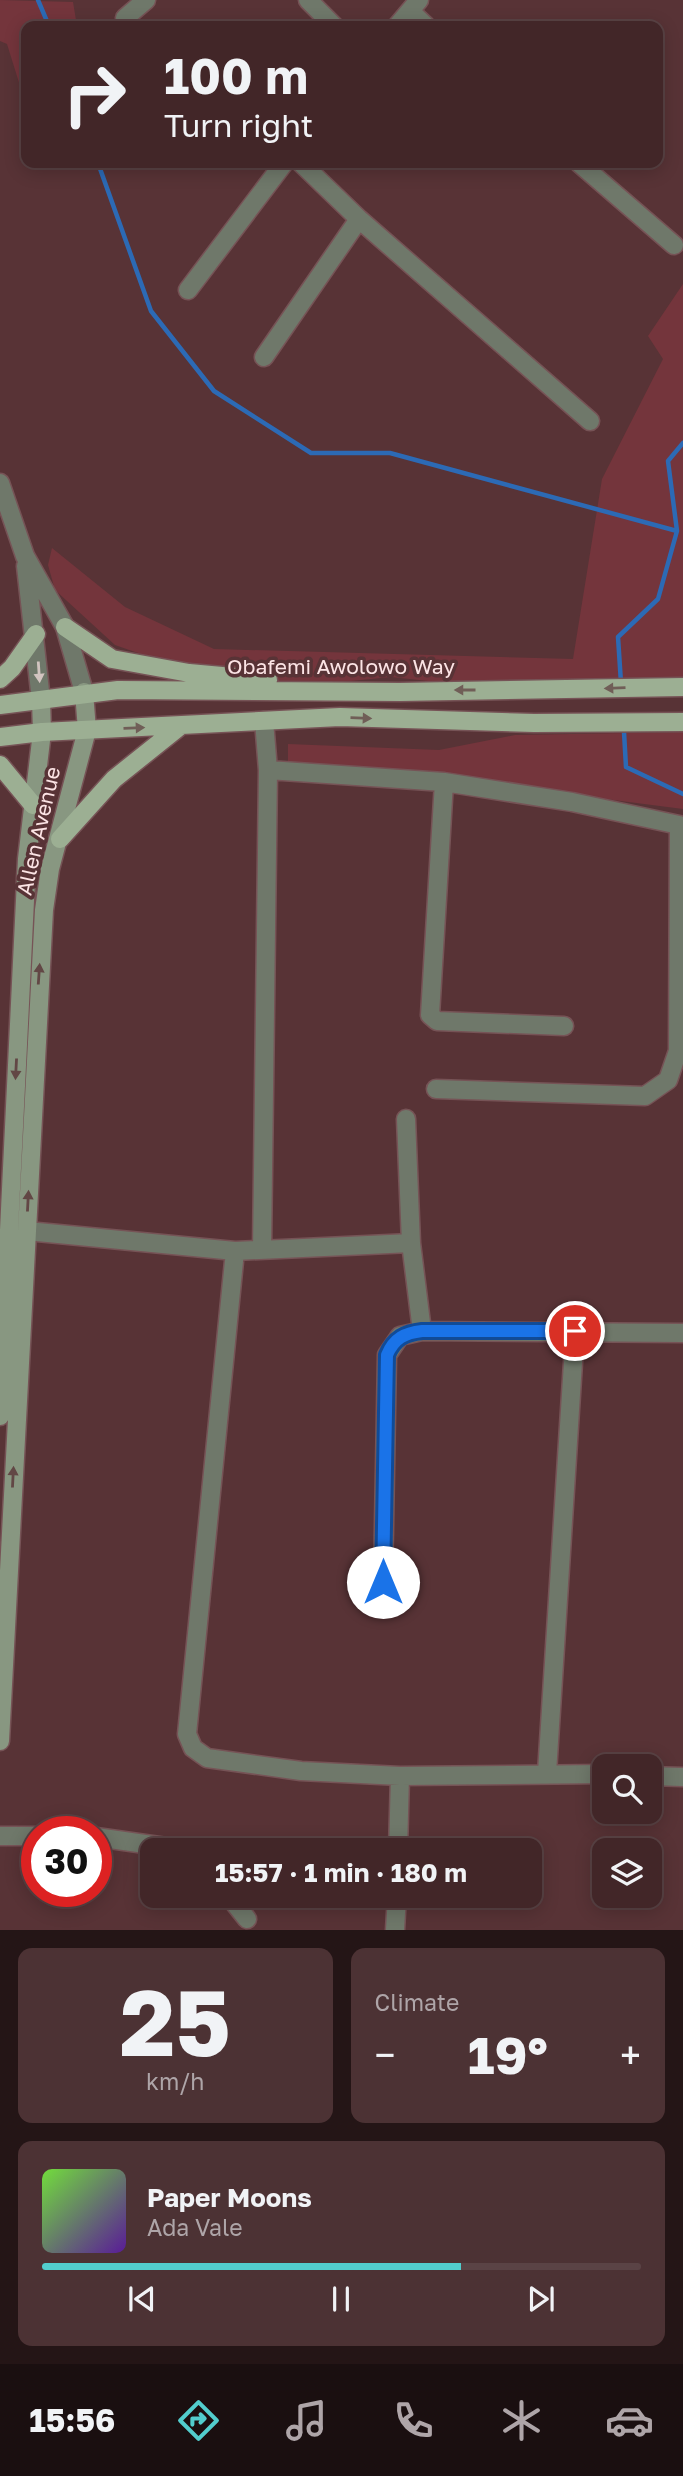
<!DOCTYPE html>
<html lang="en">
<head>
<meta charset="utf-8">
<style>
  body { margin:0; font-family:"Golos Text",sans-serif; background:#4c3234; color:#f1f3f6; height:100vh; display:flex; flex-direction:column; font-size:26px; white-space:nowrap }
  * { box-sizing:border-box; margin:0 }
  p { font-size:23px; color:#aea5a8 }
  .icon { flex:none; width:38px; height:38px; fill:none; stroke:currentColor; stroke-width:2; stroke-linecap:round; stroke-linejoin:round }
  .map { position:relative; height:1930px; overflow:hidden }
  .side { display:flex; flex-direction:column; gap:18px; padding:18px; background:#241516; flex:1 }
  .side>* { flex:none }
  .hud { position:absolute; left:21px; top:21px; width:642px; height:147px; border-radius:14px; box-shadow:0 4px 18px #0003,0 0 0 2px #5a4345; background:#422628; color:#f1f3f6; overflow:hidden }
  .controls { position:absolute; left:592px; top:1754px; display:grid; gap:14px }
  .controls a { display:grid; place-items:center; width:70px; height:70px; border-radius:14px; background:#422628; box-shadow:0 4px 18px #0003,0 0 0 2px #5a4345; font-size:35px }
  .speed { position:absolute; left:21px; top:1816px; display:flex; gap:14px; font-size:35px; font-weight:700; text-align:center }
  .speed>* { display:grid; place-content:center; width:91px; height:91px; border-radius:50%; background:#422628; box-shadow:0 4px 18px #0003,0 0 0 2px #5a4345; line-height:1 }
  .speed .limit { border:10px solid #d22; background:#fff; color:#111 }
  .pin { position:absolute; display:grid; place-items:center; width:60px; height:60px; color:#fff; margin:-30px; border:4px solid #fff; border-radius:50%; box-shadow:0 2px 7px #0007 }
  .me { position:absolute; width:77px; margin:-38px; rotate:0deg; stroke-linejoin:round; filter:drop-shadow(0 0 5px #0008) }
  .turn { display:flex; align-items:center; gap:24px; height:147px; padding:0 28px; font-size:32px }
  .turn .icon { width:91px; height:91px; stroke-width:2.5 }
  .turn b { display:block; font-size:49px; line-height:60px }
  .big { font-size:52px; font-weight:700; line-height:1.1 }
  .side .widget { flex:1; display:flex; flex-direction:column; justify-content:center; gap:10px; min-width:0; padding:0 24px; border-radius:14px; background:#4c3234 }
  .side .dial { align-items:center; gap:0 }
  .dial b { font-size:91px; line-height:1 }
  .song { display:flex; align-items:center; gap:21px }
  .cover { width:84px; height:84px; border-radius:10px; background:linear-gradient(135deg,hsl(100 70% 55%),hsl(270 70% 35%)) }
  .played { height:7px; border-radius:4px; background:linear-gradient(90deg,#52cdcd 70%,#5a4345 70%) }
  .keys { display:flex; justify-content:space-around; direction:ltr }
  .heat { display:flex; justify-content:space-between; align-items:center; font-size:38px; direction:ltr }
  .side .tiles { flex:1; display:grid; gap:18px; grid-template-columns:1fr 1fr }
  .widget:last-child { grid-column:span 2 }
  .trip { position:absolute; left:140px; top:1838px; width:402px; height:70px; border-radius:14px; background:#422628; box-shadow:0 4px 18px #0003,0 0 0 2px #5a4345; font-weight:700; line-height:70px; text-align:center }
  .tabs { display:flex; height:112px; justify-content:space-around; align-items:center; background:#1a0f10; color:#aea5a8 }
  .tabs .icon { width:49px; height:49px }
  .tabs .selected { color:#52cdcd }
  .tabs b { font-size:32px; color:#f1f3f6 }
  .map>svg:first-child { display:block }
  .green { fill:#74353c }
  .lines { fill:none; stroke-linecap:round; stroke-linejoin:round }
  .stream { stroke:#2c6ab5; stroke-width:4.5 }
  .minor-casing { stroke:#765356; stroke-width:21 }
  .tertiary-casing { stroke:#765356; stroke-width:21 }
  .secondary-casing { stroke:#765356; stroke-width:21 }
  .primary-casing { stroke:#765356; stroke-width:21 }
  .minor { stroke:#6f786a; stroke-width:18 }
  .tertiary { stroke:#6f786a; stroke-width:18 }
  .secondary { stroke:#889781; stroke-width:18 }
  .primary { stroke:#9caf93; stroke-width:18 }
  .oneway { fill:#d2c4c0 }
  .oneway2 { fill:#705e57 }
  .oneway3 { fill:#624745 }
  .route-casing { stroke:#114b97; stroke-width:18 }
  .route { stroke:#1a73e8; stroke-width:12 }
  .labels { text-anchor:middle; stroke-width:7; stroke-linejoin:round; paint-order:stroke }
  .street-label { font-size:21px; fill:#fce4e5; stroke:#583336 }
</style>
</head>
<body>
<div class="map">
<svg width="683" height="1930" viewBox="0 0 683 1930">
  <rect width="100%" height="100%" fill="#583336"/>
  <path class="green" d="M0 0 73 2 77 26H26V105L7 44 0 41Z
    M683 284V679L456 684 391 677 282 688 198 674 115 645 55 590 48 565 52 548 125 607 214 649 573 659 602 479 663 359 648 336Z
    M683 732V809L426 776 288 764V744L439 750 515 735Z"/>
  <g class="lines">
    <path class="stream" d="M38 0 49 26
      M98 163 151 311 214 391 311 453H390L677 531
      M621 683 618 637 658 599 677 531 668 461 683 443
      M624 732 626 767 683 794"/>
    <defs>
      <path id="minor" d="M308 0 334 26
        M410 11 426 26
        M125 18 146 0
        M397 26 419 0
        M301 163 359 219 590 421
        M579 163 674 245
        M188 290 284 163
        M264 357 359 219
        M268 770 444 782 572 802 679 825 678 1051 668 1080 645 1096 436 1089
        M444 782 430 1015 437 1021 564 1026
        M406 1119 411 1243 422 1331 683 1333
        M27 1231 235 1251 411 1243
        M262 1250 268 770 264 721
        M235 1251 187 1734 193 1748 207 1758 301 1771 400 1776 604 1774
        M383 1582 387 1355 400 1336 422 1331
        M547 1773 575 1331
        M649 1776 683 1777
        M0 1836H37
        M96 1837 187 1850
        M398 1850 400 1776
        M228 1895 247 1919
        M395 1930 397 1895"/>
      <path id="tertiary" d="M0 483 25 556 65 627 84 692
        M26 566 41 700"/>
      <path id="secondary" d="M0 1416 27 859 42 732 41 700
        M0 1741 44 910 50 869 87 730 84 692"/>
      <path id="primary" d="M65 627 112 659 189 673 268 680
        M0 679 12 668 36 634
        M0 705 118 690 400 692 683 687
        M0 737 42 732 340 717 534 723 683 722
        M0 765 33 805
        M60 839 114 779 179 727"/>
    </defs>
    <use href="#minor" class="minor-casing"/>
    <use href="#tertiary" class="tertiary-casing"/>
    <use href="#secondary" class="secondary-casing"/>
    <use href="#primary" class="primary-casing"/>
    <use href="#minor" class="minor"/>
    <use href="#tertiary" class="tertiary"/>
    <use href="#secondary" class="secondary"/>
    <use href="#primary" class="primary"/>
  </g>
  <defs><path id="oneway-solid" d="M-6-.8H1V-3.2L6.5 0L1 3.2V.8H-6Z" transform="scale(1.75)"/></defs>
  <use class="oneway" href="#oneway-solid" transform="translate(39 672) rotate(86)"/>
  <g class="oneway2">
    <use href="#oneway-solid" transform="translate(615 688) rotate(178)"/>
    <use href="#oneway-solid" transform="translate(465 690) rotate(-180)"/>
    <use href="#oneway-solid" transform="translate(361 718) rotate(2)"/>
    <use href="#oneway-solid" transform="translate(134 728) rotate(-2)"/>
  </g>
  <g class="oneway3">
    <use href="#oneway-solid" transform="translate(39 974) rotate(-86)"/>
    <use href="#oneway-solid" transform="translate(16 1069) rotate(93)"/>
    <use href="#oneway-solid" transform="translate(28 1201) rotate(-87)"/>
    <use href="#oneway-solid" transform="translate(13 1477) rotate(-87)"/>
  </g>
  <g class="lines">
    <defs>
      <path id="route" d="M383 1582 387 1355C394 1338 405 1333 422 1331H575"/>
    </defs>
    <use href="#route" class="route-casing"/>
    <use href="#route" class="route"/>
  </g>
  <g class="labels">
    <g class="street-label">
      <text x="341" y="674">Obafemi Awolowo Way</text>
      <text transform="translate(39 831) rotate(-77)" y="7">Allen Avenue</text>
    </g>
  </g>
</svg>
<div class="controls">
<a><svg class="icon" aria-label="search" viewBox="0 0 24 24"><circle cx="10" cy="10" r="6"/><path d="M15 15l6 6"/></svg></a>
<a><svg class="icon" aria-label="layers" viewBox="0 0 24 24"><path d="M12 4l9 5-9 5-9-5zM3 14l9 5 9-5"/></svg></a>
</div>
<div class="speed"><div class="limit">30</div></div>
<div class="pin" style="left:575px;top:1331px;background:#d93025"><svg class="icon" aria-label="arrive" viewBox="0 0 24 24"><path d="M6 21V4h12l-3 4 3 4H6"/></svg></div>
<svg class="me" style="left:383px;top:1582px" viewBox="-20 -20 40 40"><circle r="19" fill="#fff"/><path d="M0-13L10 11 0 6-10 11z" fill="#1a73e8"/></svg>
<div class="trip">15:57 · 1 min · 180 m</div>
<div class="hud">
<div class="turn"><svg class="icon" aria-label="right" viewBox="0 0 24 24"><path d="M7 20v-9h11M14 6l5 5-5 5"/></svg><div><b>100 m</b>Turn right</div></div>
</div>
</div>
<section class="side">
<div class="tiles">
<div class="widget dial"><b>25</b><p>km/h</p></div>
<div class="widget"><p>Climate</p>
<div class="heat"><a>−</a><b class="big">19°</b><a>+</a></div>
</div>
<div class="widget">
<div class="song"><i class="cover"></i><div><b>Paper Moons</b><p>Ada Vale</p></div></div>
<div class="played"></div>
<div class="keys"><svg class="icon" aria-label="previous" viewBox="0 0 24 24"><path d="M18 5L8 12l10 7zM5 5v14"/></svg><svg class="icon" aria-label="pause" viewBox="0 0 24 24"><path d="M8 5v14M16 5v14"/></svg><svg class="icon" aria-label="next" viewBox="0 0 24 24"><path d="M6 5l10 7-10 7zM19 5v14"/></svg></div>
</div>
</div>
</section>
<nav class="tabs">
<b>15:56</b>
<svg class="icon selected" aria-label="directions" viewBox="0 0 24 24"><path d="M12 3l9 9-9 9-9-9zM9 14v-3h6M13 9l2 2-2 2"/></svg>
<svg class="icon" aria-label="music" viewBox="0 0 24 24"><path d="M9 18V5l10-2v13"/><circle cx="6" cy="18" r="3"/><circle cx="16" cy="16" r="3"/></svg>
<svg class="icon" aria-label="phone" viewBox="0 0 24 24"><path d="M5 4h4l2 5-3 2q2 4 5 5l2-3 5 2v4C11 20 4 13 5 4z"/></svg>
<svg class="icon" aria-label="climate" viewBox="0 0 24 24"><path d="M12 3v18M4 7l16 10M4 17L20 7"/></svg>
<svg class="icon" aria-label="car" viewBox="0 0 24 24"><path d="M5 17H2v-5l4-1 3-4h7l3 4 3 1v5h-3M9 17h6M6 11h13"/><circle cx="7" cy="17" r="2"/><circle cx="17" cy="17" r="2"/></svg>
</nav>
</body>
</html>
